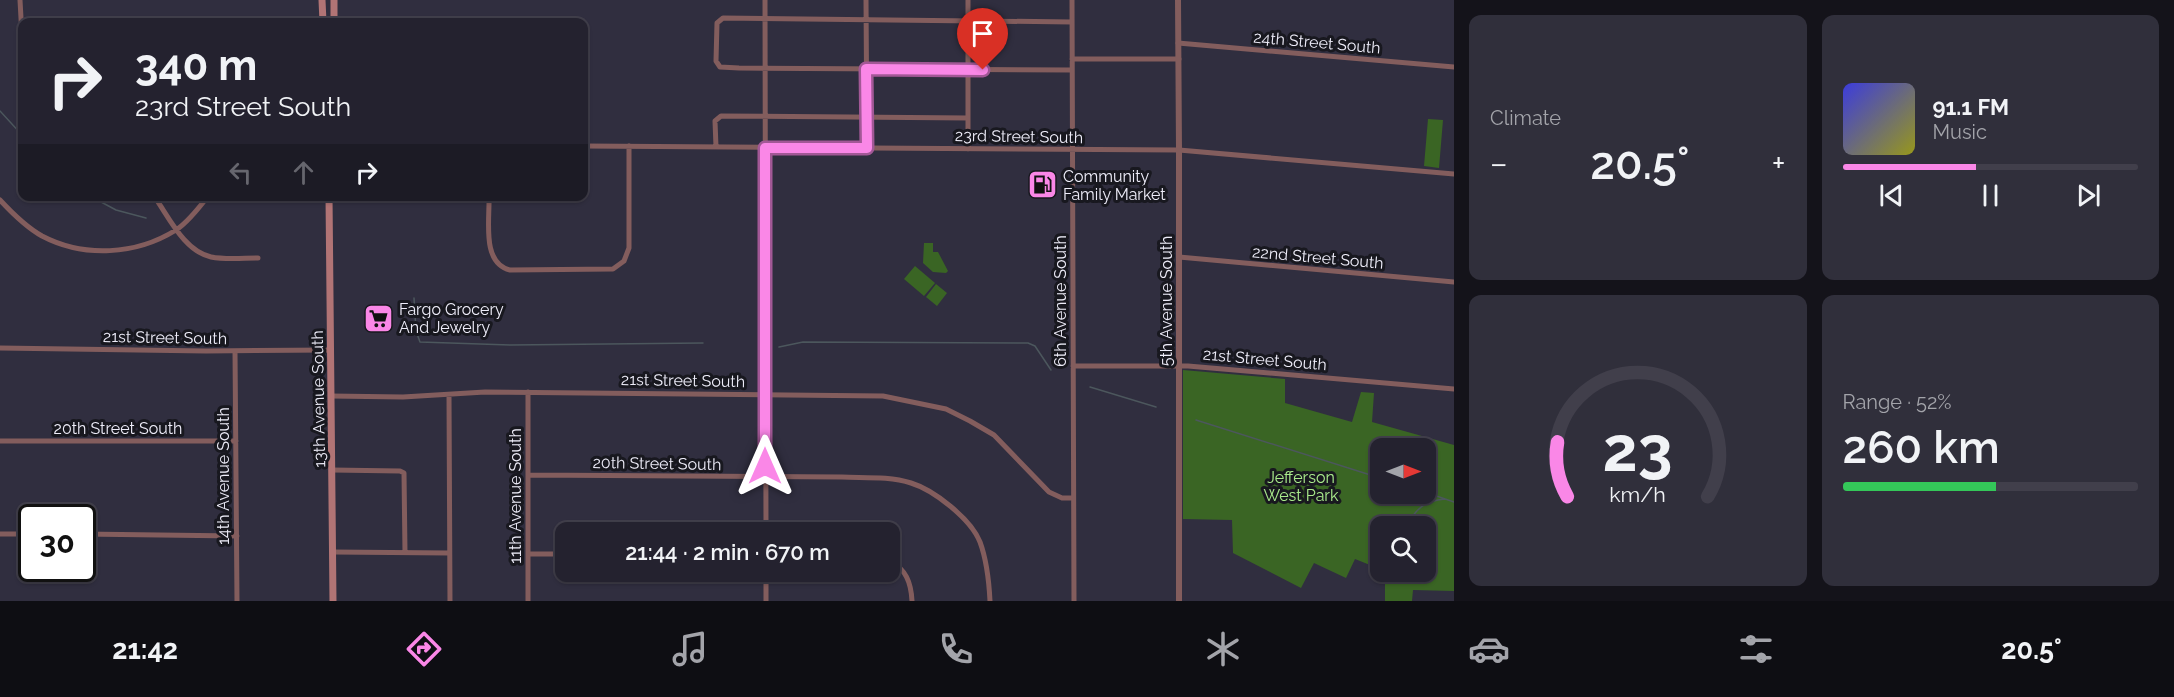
<!DOCTYPE html>
<html lang="en">
<head>
<meta charset="utf-8">
<style>
  body { margin:0; font-family:Raleway,sans-serif; background:#302f3b; color:#f1f3f6; height:100vh; display:flex; flex-direction:column; font-size:22px; white-space:nowrap }
  * { box-sizing:border-box; margin:0 }
  p { font-size:20px; color:#a3a4aa }
  .icon { flex:none; width:33px; height:33px; fill:none; stroke:currentColor; stroke-width:2; stroke-linecap:round; stroke-linejoin:round }
  .map { position:relative; flex:1; overflow:hidden }
  .sheet { display:flex; flex-direction:column; gap:15px; padding:15px; background:#14131a; width:720px }
  .sheet>* { flex:none }
  .guide { position:absolute; left:18px; top:18px; width:570px; height:183px; border-radius:12px; box-shadow:0 2px 4px #0004,0 0 0 2px #413f4b; background:#24222f; color:#f1f3f6; overflow:hidden }
  .needle { width:39px; rotate:90deg }
  .tools { position:absolute; left:1370px; top:438px; display:grid; gap:12px }
  .tools a { display:grid; place-items:center; width:66px; height:66px; border-radius:12px; background:#24222f; box-shadow:0 2px 4px #0004,0 0 0 2px #413f4b; font-size:30px }
  .speed { position:absolute; left:18px; top:504px; display:flex; gap:12px; font-size:30px; font-weight:700; text-align:center }
  .speed>* { display:grid; place-content:center; width:78px; height:78px; border-radius:50%; background:#24222f; box-shadow:0 2px 4px #0004,0 0 0 2px #413f4b; line-height:1 }
  .speed .limit { border:3px solid #111; border-radius:9px; background:#fff; color:#111 }
  .pin { position:absolute; display:grid; place-items:center; width:51px; height:51px; color:#fff; margin:-62px -26px; border-radius:50% 50% 50% 0; rotate:-45deg; box-shadow:0 0 6px #0007 }
  .pin .icon { rotate:45deg }
  .me { position:absolute; width:66px; margin:-33px; rotate:0deg; stroke-linejoin:round; filter:drop-shadow(0 0 4px #0008) }
  .turn { display:flex; align-items:center; gap:21px; height:126px; padding:0 18px; font-size:27px }
  .turn .icon { width:78px; height:78px; stroke-width:2.5 }
  .turn b { display:block; font-size:42px; line-height:51px }
  .lanes { display:flex; align-items:center; height:57px; padding:0 18px; background:#0003; justify-content:center; gap:30px; direction:ltr }
  .lanes .off { opacity:.35 }
  .big { font-size:45px; font-weight:600; line-height:1.1 }
  .sheet .tile { flex:1; display:flex; flex-direction:column; justify-content:center; gap:9px; min-width:0; padding:0 21px; border-radius:12px; background:#302f3b }
  .sheet .dial { align-items:center; gap:0 }
  .dial svg { height:156px; overflow:visible; fill:none; stroke:#413f4b; stroke-width:7; stroke-linecap:round; text-anchor:middle }
  .dial text { fill:#f1f3f6; stroke:none }
  .song { display:flex; align-items:center; gap:18px }
  .cover { width:72px; height:72px; border-radius:9px; background:linear-gradient(135deg,hsl(240 70% 55%),hsl(60 70% 35%)) }
  .played { height:6px; border-radius:3px; background:linear-gradient(90deg,#fa87e7 45%,#413f4b 45%) }
  .keys { display:flex; justify-content:space-around; direction:ltr }
  .heat { display:flex; justify-content:space-between; align-items:center; font-size:33px; direction:ltr }
  .charge { height:9px; border-radius:4px; background:linear-gradient(90deg,#34c759 52%,#413f4b 0) }
  .sheet .tiles { flex:1; display:grid; gap:15px; grid-template-columns:repeat(2,1fr) }
  .trip { position:absolute; left:555px; top:522px; width:345px; height:60px; border-radius:12px; background:#24222f; box-shadow:0 2px 4px #0004,0 0 0 2px #413f4b; font-weight:600; line-height:60px; text-align:center }
  .tab-bar { display:flex; height:96px; justify-content:space-around; align-items:center; background:#0e0e13; color:#a3a4aa }
  .tab-bar .icon { width:42px; height:42px }
  .tab-bar .current { color:#fa87e7 }
  .tab-bar b { font-size:27px; color:#f1f3f6 }
  main { display:flex; flex:1; min-height:0 }
  .map>svg:first-child { display:block }
  .park { fill:#3a6524; fill-rule:evenodd }
  .lines { fill:none; stroke-linecap:round; stroke-linejoin:round }
  .stream { stroke:#4c575d; stroke-width:1.5 }
  .minor { stroke:#835d5d; stroke-width:5 }
  .tertiary { stroke:#835d5d; stroke-width:6 }
  .secondary { stroke:#b17475; stroke-width:7 }
  .route-casing { stroke:#a25896; stroke-width:15 }
  .route { stroke:#fa87e7; stroke-width:10 }
  .labels { text-anchor:middle; stroke-width:6; stroke-linejoin:round; paint-order:stroke }
  .street-label { font-size:16px; fill:#eeedf9; stroke:#18181f }
  .poi-label { font-size:16px; fill:#eeedf9; stroke:#18181f; text-anchor:start }
  .park-label { font-size:16px; fill:#aaec8c; stroke:#18181f }
</style>
</head>
<body>
<main>
<div class="map">
<svg width="1454" height="601" viewBox="0 0 1454 601">
  <rect width="100%" height="100%" fill="#302e3f"/>
  <path class="park" d="M1428 119 1443 120 1439 168 1424 166Z
    M924 243H933V252H938L948 271 946 273 933 272 923 263Z
    M915 266 935 283 924 296 904 279Z
    M936 284 947 293 937 306 926 297Z
    M1183 370 1285 379V403L1352 422 1361 392 1374 393 1372 422 1454 445V591L1413 590 1412 601H1385V572H1425V526H1380V569L1355 559 1346 578 1314 563 1301 588 1233 553 1232 520 1183 519ZM1425 448V494H1380V448Z"/>
  <g class="lines">
    <path class="stream" d="M0 111 22 135
      M90 196 116 210 146 218
      M414 298 416 331 420 342 510 345 703 343
      M779 347 803 342 1028 343 1035 346 1051 370
      M1090 387 1156 407
      M1196 420 1380 478
      M1425 492 1454 502
      M1406 526C1416 509 1424 501 1445 499"/>
    <path class="minor" d="M20 0 22 36
      M765 0 766 532
      M866 0 867 148
      M968 0V149
      M1072 0 1074 601
      M1072 22 723 18 717 23 716 61 720 67 739 68 1072 70
      M1178 43 1454 67
      M1072 59H1179
      M584 146 1179 150 1454 174
      M716 147 715 121 721 116 968 118
      M154 196C169 217 184 251 211 257 226 260 243 258 258 258
      M489 196C490 219 481 263 510 270L613 269 624 261 629 248V146
      M0 200C12 213 26 227 42 236 84 258 136 255 176 230 188 222 199 208 208 196
      M1179 257 1454 282
      M0 348 206 351 330 350
      M235 351 237 601
      M1073 366H1188L1454 389
      M528 392V601
      M449 395 450 601
      M331 396 403 397 485 392 883 396 946 409 970 421 994 435 1049 492 1062 498H1073
      M0 441H236
      M332 470 400 471 404 473 405 552
      M528 475 842 477C864 478 889 476 911 483 934 490 971 519 980 542 987 561 989 581 990 601
      M0 534H32
      M82 534 237 536
      M333 552 449 553
      M528 554H566
      M890 560C906 570 911 582 912 601
      M766 601V572"/>
    <path class="tertiary" d="M1178 0 1179 150V601"/>
    <path class="secondary" d="M322 0 323 22
      M334 22V0
      M329 196 333 601"/>
  </g>
  <g class="lines">
    <defs>
      <path id="route" d="M765 466V148H867L866 69 983 70"/>
    </defs>
    <use href="#route" class="route-casing"/>
    <use href="#route" class="route"/>
  </g>
  <defs>
    <symbol id="fuel-square" viewBox="-11 -11 22 22"><rect x="-9" y="-9" width="18" height="18" rx="4" fill="#fa87e7" stroke="#18181f"/><path d="M-5.5-6h7V0h2V4h1.3V-2.5L3-4.5l.8-.8L6-3V5H2.5V1h-1V6h-7ZM-4.2-4.7v3.2H.2V-4.7Z" fill="#111"/></symbol>
    <symbol id="supermarket-square" viewBox="-11 -11 22 22"><rect x="-9" y="-9" width="18" height="18" rx="4" fill="#fa87e7" stroke="#18181f"/><path d="M-6-5.5h2.5l.6 2H6L4.5 2H-2.5L-4.4-4H-6ZM-1.5 3.2a1.3 1.3 0 1 0 .1 0ZM3 3.2a1.3 1.3 0 1 0 .1 0Z" fill="#111"/></symbol>
  </defs>
  <g fill-rule="evenodd">
    <use href="#fuel-square" x="1026" y="168" width="33" height="33"/>
    <use href="#supermarket-square" x="362" y="302" width="33" height="33"/>
  </g>
  <g class="labels">
    <g class="street-label">
      <text transform="translate(1317 42) rotate(5)" y="6">24th Street South</text>
      <text transform="translate(1019 136) rotate(1)" y="6">23rd Street South</text>
      <text transform="translate(1318 257) rotate(5)" y="6">22nd Street South</text>
      <text transform="translate(1060 301) rotate(-90)" y="6">6th Avenue South</text>
      <text transform="translate(1166 301) rotate(-90)" y="6">5th Avenue South</text>
      <text transform="translate(165 337) rotate(1)" y="6">21st Street South</text>
      <text transform="translate(1265 359) rotate(5)" y="6">21st Street South</text>
      <text transform="translate(683 380) rotate(1)" y="6">21st Street South</text>
      <text transform="translate(318 399) rotate(-91)" y="6">13th Avenue South</text>
      <text x="118" y="434">20th Street South</text>
      <text transform="translate(657 463) rotate(1)" y="6">20th Street South</text>
      <text transform="translate(223 476) rotate(-90)" y="6">14th Avenue South</text>
      <text transform="translate(515 496) rotate(-90)" y="6">11th Avenue South</text>
    </g>
    <g class="poi-label">
      <text x="1063" y="182">Community<tspan x="1063" dy="18">Family Market</tspan></text>
      <text x="399" y="315">Fargo Grocery<tspan x="399" dy="18">And Jewelry</tspan></text>
    </g>
    <g class="park-label">
      <text x="1301" y="483">Jefferson<tspan x="1301" dy="18">West Park</tspan></text>
    </g>
  </g>
</svg>
<div class="tools">
<a><svg class="needle" viewBox="-14 -14 28 28"><path d="M0-13l5 13h-10z" fill="#e53935"/><path d="M0 13l5-13h-10z" fill="#a3a4aa"/></svg></a>
<a><svg class="icon" aria-label="search" viewBox="0 0 24 24"><circle cx="10" cy="10" r="6"/><path d="M15 15l6 6"/></svg></a>
</div>
<div class="speed"><div class="limit">30</div></div>
<div class="pin" style="left:983px;top:70px;background:#d93025"><svg class="icon" aria-label="arrive" viewBox="0 0 24 24"><path d="M6 21V4h12l-3 4 3 4H6"/></svg></div>
<svg class="me" style="left:765px;top:466px" viewBox="-20 -20 40 40"><path d="M0-17L14 15 0 8-14 15z" fill="#fa87e7" stroke="#fff" stroke-width="4"/></svg>
<div class="trip">21:44 · 2 min · 670 m</div>
<div class="guide">
<div class="turn"><svg class="icon" aria-label="right" viewBox="0 0 24 24"><path d="M7 20v-9h11M14 6l5 5-5 5"/></svg><div><b>340 m</b>23rd Street South</div></div>
<div class="lanes"><svg class="icon off" aria-label="left" viewBox="0 0 24 24"><path d="M17 20v-9H6M10 6l-5 5 5 5"/></svg><svg class="icon off" aria-label="ahead" viewBox="0 0 24 24"><path d="M12 20V5M6 11l6-6 6 6"/></svg><svg class="icon" aria-label="right" viewBox="0 0 24 24"><path d="M7 20v-9h11M14 6l5 5-5 5"/></svg></div>
</div>
</div>
<section class="sheet">
<div class="tiles">
<div class="tile"><p>Climate</p>
<div class="heat"><a>−</a><b class="big">20.5°</b><a>+</a></div>
</div>
<div class="tile">
<div class="song"><i class="cover"></i><div><b>91.1 FM</b><p>Music</p></div></div>
<div class="played"></div>
<div class="keys"><svg class="icon" aria-label="previous" viewBox="0 0 24 24"><path d="M18 5L8 12l10 7zM5 5v14"/></svg><svg class="icon" aria-label="pause" viewBox="0 0 24 24"><path d="M8 5v14M16 5v14"/></svg><svg class="icon" aria-label="next" viewBox="0 0 24 24"><path d="M6 5l10 7-10 7zM19 5v14"/></svg></div>
</div>
<div class="tile dial"><svg viewBox="0 0 100 80">
<path d="M14 69A42 42 0 1 1 86 69"/>
<path d="M14 69A42 42 0 0 1 9 41" stroke="#fa87e7"/>
<text x="50" y="56" font-size="32" font-weight="700">23</text>
<text x="50" y="72" font-size="11">km/h</text>
</svg></div>
<div class="tile"><p>Range · 52%</p><b class="big">260 km</b><div class="charge"></div></div>
</div>
</section>
</main>
<nav class="tab-bar">
<b>21:42</b>
<svg class="icon current" aria-label="directions" viewBox="0 0 24 24"><path d="M12 3l9 9-9 9-9-9zM9 14v-3h6M13 9l2 2-2 2"/></svg>
<svg class="icon" aria-label="music" viewBox="0 0 24 24"><path d="M9 18V5l10-2v13"/><circle cx="6" cy="18" r="3"/><circle cx="16" cy="16" r="3"/></svg>
<svg class="icon" aria-label="phone" viewBox="0 0 24 24"><path d="M5 4h4l2 5-3 2q2 4 5 5l2-3 5 2v4C11 20 4 13 5 4z"/></svg>
<svg class="icon" aria-label="climate" viewBox="0 0 24 24"><path d="M12 3v18M4 7l16 10M4 17L20 7"/></svg>
<svg class="icon" aria-label="car" viewBox="0 0 24 24"><path d="M5 17H2v-5l4-1 3-4h7l3 4 3 1v5h-3M9 17h6M6 11h13"/><circle cx="7" cy="17" r="2"/><circle cx="17" cy="17" r="2"/></svg>
<svg class="icon" aria-label="filters" viewBox="0 0 24 24"><path d="M4 7h16M4 17h16"/><circle cx="9" cy="7" r="2"/><circle cx="15" cy="17" r="2"/></svg>
<b>20.5°</b>
</nav>
</body>
</html>
